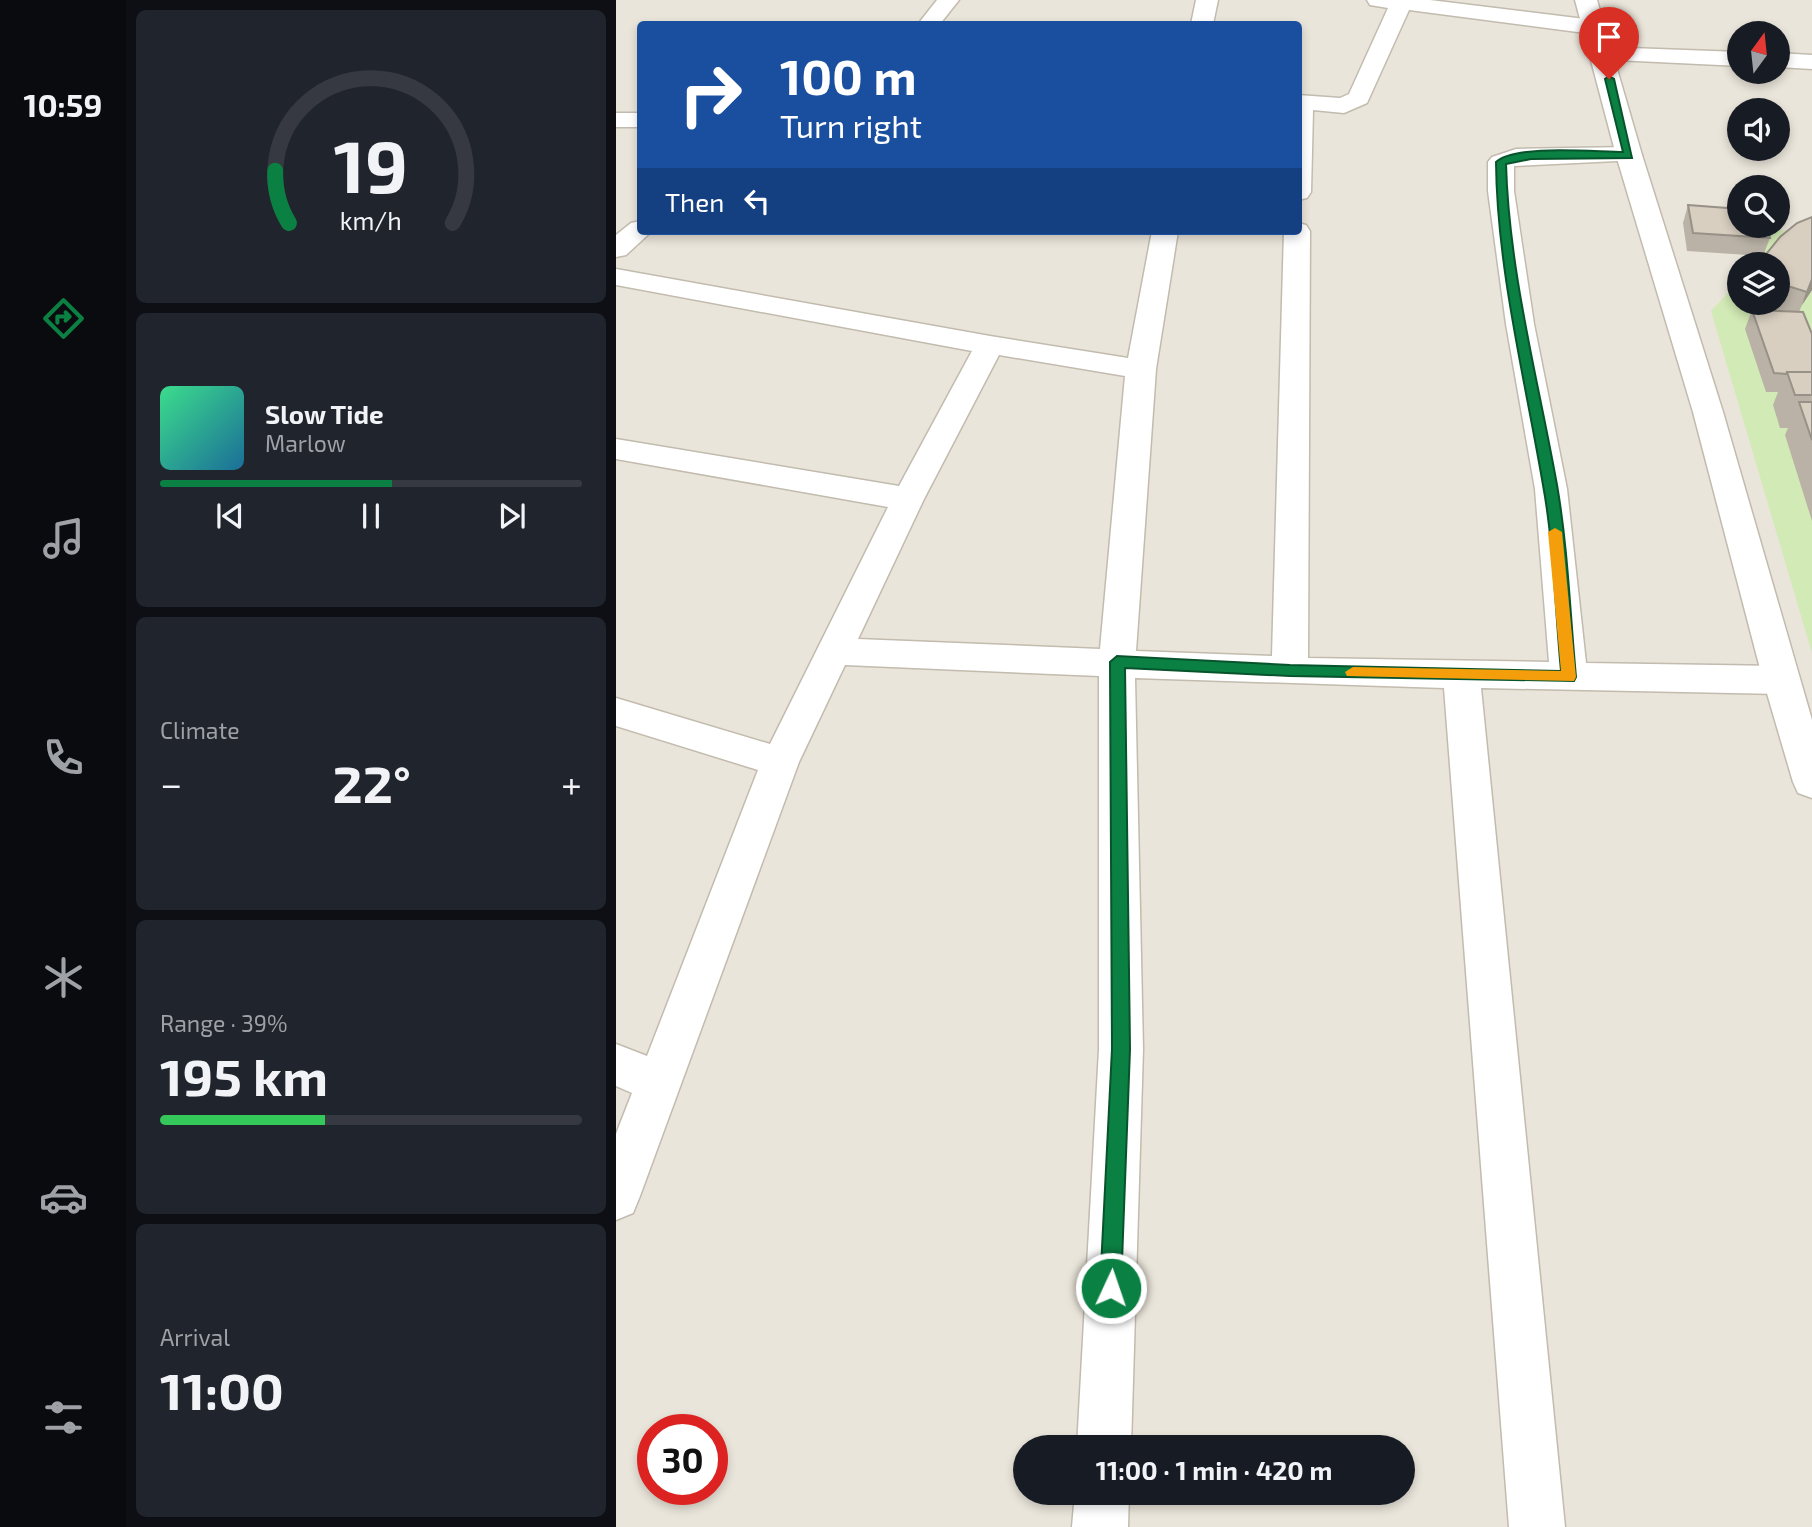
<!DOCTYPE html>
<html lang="en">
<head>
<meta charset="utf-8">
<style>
  body { margin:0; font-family:"Exo 2",sans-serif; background:#20242c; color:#f1f3f6; height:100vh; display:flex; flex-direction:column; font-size:26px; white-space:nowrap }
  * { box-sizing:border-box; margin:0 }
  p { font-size:23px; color:#9ea1a6 }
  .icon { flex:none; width:38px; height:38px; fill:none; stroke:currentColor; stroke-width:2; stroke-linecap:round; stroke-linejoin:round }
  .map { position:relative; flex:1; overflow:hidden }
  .sheet { display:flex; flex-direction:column; gap:10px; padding:10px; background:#0d0f14; width:490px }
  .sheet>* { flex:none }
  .top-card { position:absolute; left:21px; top:21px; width:665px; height:214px; border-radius:7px; box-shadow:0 4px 10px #0003; background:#1a4fa0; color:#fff; overflow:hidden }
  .needle { width:46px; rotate:15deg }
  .fabs { position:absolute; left:1111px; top:21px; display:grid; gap:14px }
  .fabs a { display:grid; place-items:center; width:63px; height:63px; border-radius:50%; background:#171b24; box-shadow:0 4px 10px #0003; font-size:35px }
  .speed { position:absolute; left:21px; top:1414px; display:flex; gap:14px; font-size:35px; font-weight:700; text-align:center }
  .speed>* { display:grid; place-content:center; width:91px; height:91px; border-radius:50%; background:#171b24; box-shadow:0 4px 10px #0003; line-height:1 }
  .speed .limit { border:10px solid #d22; background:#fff; color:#111 }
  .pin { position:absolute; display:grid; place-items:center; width:60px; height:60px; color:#fff; margin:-72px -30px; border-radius:50% 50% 50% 0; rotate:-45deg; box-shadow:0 0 7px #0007 }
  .pin .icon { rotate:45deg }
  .me { position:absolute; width:77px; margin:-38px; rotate:3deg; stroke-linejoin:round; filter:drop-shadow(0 0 5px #0008) }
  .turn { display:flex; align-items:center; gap:24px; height:147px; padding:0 28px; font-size:32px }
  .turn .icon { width:91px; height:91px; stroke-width:2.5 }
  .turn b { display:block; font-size:49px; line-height:60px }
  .then { display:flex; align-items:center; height:66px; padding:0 28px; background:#0003; gap:14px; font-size:26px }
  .big { font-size:52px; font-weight:700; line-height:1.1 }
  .sheet .card { flex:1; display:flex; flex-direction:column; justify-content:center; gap:10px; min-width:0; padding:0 24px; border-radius:10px; background:#20242c }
  .sheet .dial { align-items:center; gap:0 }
  .dial svg { height:182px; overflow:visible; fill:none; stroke:#363941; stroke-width:7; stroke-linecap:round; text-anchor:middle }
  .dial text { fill:#f1f3f6; stroke:none }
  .song { display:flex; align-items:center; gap:21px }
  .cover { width:84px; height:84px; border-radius:10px; background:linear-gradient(135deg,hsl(150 70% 55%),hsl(200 70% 35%)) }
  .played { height:7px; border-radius:4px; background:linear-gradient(90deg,#0b8043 55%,#363941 55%) }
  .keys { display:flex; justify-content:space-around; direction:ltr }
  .heat { display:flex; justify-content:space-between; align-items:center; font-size:38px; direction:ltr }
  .charge { height:10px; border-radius:5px; background:linear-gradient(90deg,#34c759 39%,#363941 0) }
  .trip { position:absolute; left:397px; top:1435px; width:402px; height:70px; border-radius:35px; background:#171b24; box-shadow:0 4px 10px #0003; font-weight:700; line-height:70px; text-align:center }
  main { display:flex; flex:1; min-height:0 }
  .tab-bar { display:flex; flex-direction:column; width:126px; justify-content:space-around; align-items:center; background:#090b0e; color:#9ea1a6 }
  .tab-bar .icon { width:49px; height:49px }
  .tab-bar .on { color:#0b8043 }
  .tab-bar b { font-size:32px; color:#f1f3f6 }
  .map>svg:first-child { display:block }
  .residential { fill:#eae5da; fill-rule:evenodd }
  .green { fill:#d2eab5 }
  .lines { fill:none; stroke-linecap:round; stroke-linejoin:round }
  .minor-casing { stroke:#c2bbae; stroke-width:3 }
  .tertiary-casing { stroke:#c2bbae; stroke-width:3 }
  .minor { fill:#fff; fill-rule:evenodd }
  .tertiary { fill:#fff; fill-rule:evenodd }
  .wall { fill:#bab2a6 }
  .shaded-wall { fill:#979187 }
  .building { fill:#d8cfc1; stroke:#979187; stroke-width:2 }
  .route { fill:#0b8043; stroke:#07532c; stroke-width:2 }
  .slow { fill:#f59e0b }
</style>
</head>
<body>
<main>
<nav class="tab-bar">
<b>10:59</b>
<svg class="icon on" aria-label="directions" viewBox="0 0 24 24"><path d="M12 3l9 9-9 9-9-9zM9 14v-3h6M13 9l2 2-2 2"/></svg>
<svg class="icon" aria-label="music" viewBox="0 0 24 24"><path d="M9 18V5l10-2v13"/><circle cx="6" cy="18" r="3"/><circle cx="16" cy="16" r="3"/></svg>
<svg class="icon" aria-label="phone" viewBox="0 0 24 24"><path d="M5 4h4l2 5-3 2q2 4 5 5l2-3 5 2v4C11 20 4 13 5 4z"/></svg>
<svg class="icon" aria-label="climate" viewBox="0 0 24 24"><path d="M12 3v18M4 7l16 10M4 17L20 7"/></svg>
<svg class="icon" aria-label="car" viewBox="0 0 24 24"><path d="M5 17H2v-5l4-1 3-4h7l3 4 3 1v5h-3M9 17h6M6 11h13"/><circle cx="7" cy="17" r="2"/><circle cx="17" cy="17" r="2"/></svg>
<svg class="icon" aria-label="filters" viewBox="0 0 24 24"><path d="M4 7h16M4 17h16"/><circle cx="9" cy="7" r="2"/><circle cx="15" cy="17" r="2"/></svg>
</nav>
<section class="sheet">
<div class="card dial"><svg viewBox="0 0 100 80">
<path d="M14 69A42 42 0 1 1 86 69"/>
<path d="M14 69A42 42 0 0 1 8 46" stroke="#0b8043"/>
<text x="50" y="56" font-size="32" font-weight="700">19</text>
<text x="50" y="72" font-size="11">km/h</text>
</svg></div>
<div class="card">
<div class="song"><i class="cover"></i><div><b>Slow Tide</b><p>Marlow</p></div></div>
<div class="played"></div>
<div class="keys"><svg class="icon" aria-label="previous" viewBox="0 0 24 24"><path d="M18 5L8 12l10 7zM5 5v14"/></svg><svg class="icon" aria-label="pause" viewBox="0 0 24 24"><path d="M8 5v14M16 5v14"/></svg><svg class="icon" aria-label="next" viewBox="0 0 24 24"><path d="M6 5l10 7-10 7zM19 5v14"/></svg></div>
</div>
<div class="card"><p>Climate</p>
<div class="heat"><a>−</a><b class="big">22°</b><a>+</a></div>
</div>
<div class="card"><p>Range · 39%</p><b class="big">195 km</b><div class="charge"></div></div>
<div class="card"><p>Arrival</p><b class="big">11:00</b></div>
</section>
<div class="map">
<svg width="1196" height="1527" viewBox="0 0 1196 1527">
  <rect width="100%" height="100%" fill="#f6f3ec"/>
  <path class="residential" d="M0 0H1196V1527H0ZM24 24H682V231H24ZM1124 33H1162V72H1124ZM1124 110H1162V149H1124ZM1124 187H1162V226H1124ZM1124 264H1162V303H1124ZM37 1430H96V1489H37ZM410 1447H788V1493H410Z"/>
  <path class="green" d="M1141 228 1196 233V653L1095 311 1123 281 1124 303H1162V264H1140L1147 256Z"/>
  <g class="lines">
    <defs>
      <path id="minor" d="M321 0H343L324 24H302Z
        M580 0H602L597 24H575Z
        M751 0H814L977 20 985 22 988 27 985 32 977 34 793 10 751 103 728 113 697 110 695 192 691 198 682 200V95L724 98 733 94 772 8 754 5Z
        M987 47 1124 52V66L979 59 976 54 979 49Z
        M1162 53 1196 55V69L1162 67Z
        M0 113H24V127H0Z
        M1013 147 1022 150 1026 155 1022 160 898 166V191L918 324 951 489 970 663 1165 666 1178 670 1183 680 1178 690 1165 694 865 688 949 1527H893L828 688 519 678 527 1049 515 1447H461L483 1049V676L229 665 183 762 24 1196 17 1213 0 1220V1134L16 1093 0 1086V1044L31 1056 142 770 0 726V698L154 744 272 507 0 459V439L283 486 356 351 0 285V269L374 336 512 358 536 231H562L540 369 520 651 656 656 668 231H682V223L690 225 694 231 692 658 933 662 919 489 890 324 872 191V162L876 157 900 149ZM383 355 509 376 484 649 242 639 308 499Z
        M24 221V231H36L10 255 0 257V235L15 223Z
        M459 1493H513L512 1527H456Z"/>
      <path id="tertiary" d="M959 0H981L1026 155 1107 412 1196 720V798L1182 793 1177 782 1147 680 1077 412 1000 155Z"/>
    </defs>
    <use href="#minor" class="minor-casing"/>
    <use href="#tertiary" class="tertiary-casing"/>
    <use href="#minor" class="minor"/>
    <use href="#tertiary" class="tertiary"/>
  </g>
  <path class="wall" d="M1072 205 1154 238 1147 256 1071 251 1067 223Z
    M1162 264 1196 290 1186 305 1183 312 1196 334V521L1169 435 1172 428H1164L1157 405 1162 392H1150L1129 329 1136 310 1157 311 1134 303H1162Z"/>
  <path class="shaded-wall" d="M1196 279V290L1186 305 1190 292Z"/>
  <path class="building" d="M1072 205 1124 209V226H1151L1154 238 1077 233Z
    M1196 217V279L1191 292 1162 283V264H1147L1151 253 1164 237 1181 223Z
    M1136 310 1187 312 1196 334V372H1171L1170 374 1158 373Z
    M1171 372H1196V395H1179Z
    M1183 402H1196V440Z"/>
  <path class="route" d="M993 76 998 79 1016 158 915 159 890 164C893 272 922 379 941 485 952 548 954 613 960 677L958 681 674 676 509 668 514 1049 505 1288 502 1295 495 1298 487 1295 484 1288 496 1049 494 662 501 656 674 665 945 671C939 609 938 545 927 485 909 379 881 269 880 162 900 144 978 152 1007 152L989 79Z"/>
  <path class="slow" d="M939 528 946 532 960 677 958 681 731 676 729 672 737 667 945 671 932 532Z"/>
</svg>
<div class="fabs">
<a><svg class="needle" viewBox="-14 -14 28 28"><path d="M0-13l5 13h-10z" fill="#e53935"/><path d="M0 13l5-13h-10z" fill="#9ea1a6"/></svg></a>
<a><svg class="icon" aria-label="sound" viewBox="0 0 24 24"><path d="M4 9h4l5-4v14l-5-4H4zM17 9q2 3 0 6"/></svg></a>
<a><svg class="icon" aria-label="search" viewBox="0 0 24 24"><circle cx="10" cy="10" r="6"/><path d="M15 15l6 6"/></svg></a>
<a><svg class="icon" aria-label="layers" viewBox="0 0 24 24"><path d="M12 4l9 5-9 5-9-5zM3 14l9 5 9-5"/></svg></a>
</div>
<div class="speed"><div class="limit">30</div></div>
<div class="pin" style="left:993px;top:79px;background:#d93025"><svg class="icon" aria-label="arrive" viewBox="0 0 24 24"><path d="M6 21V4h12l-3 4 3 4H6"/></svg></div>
<svg class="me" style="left:495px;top:1288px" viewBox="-20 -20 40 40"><circle r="17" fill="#0b8043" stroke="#fff" stroke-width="3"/><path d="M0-11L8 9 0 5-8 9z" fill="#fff"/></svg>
<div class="trip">11:00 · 1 min · 420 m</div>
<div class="top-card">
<div class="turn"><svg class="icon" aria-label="right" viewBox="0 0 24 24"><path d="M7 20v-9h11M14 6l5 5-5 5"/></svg><div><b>100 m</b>Turn right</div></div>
<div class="then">Then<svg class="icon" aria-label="left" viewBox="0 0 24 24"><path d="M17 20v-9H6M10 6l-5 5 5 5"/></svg></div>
</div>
</div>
</main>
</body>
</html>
